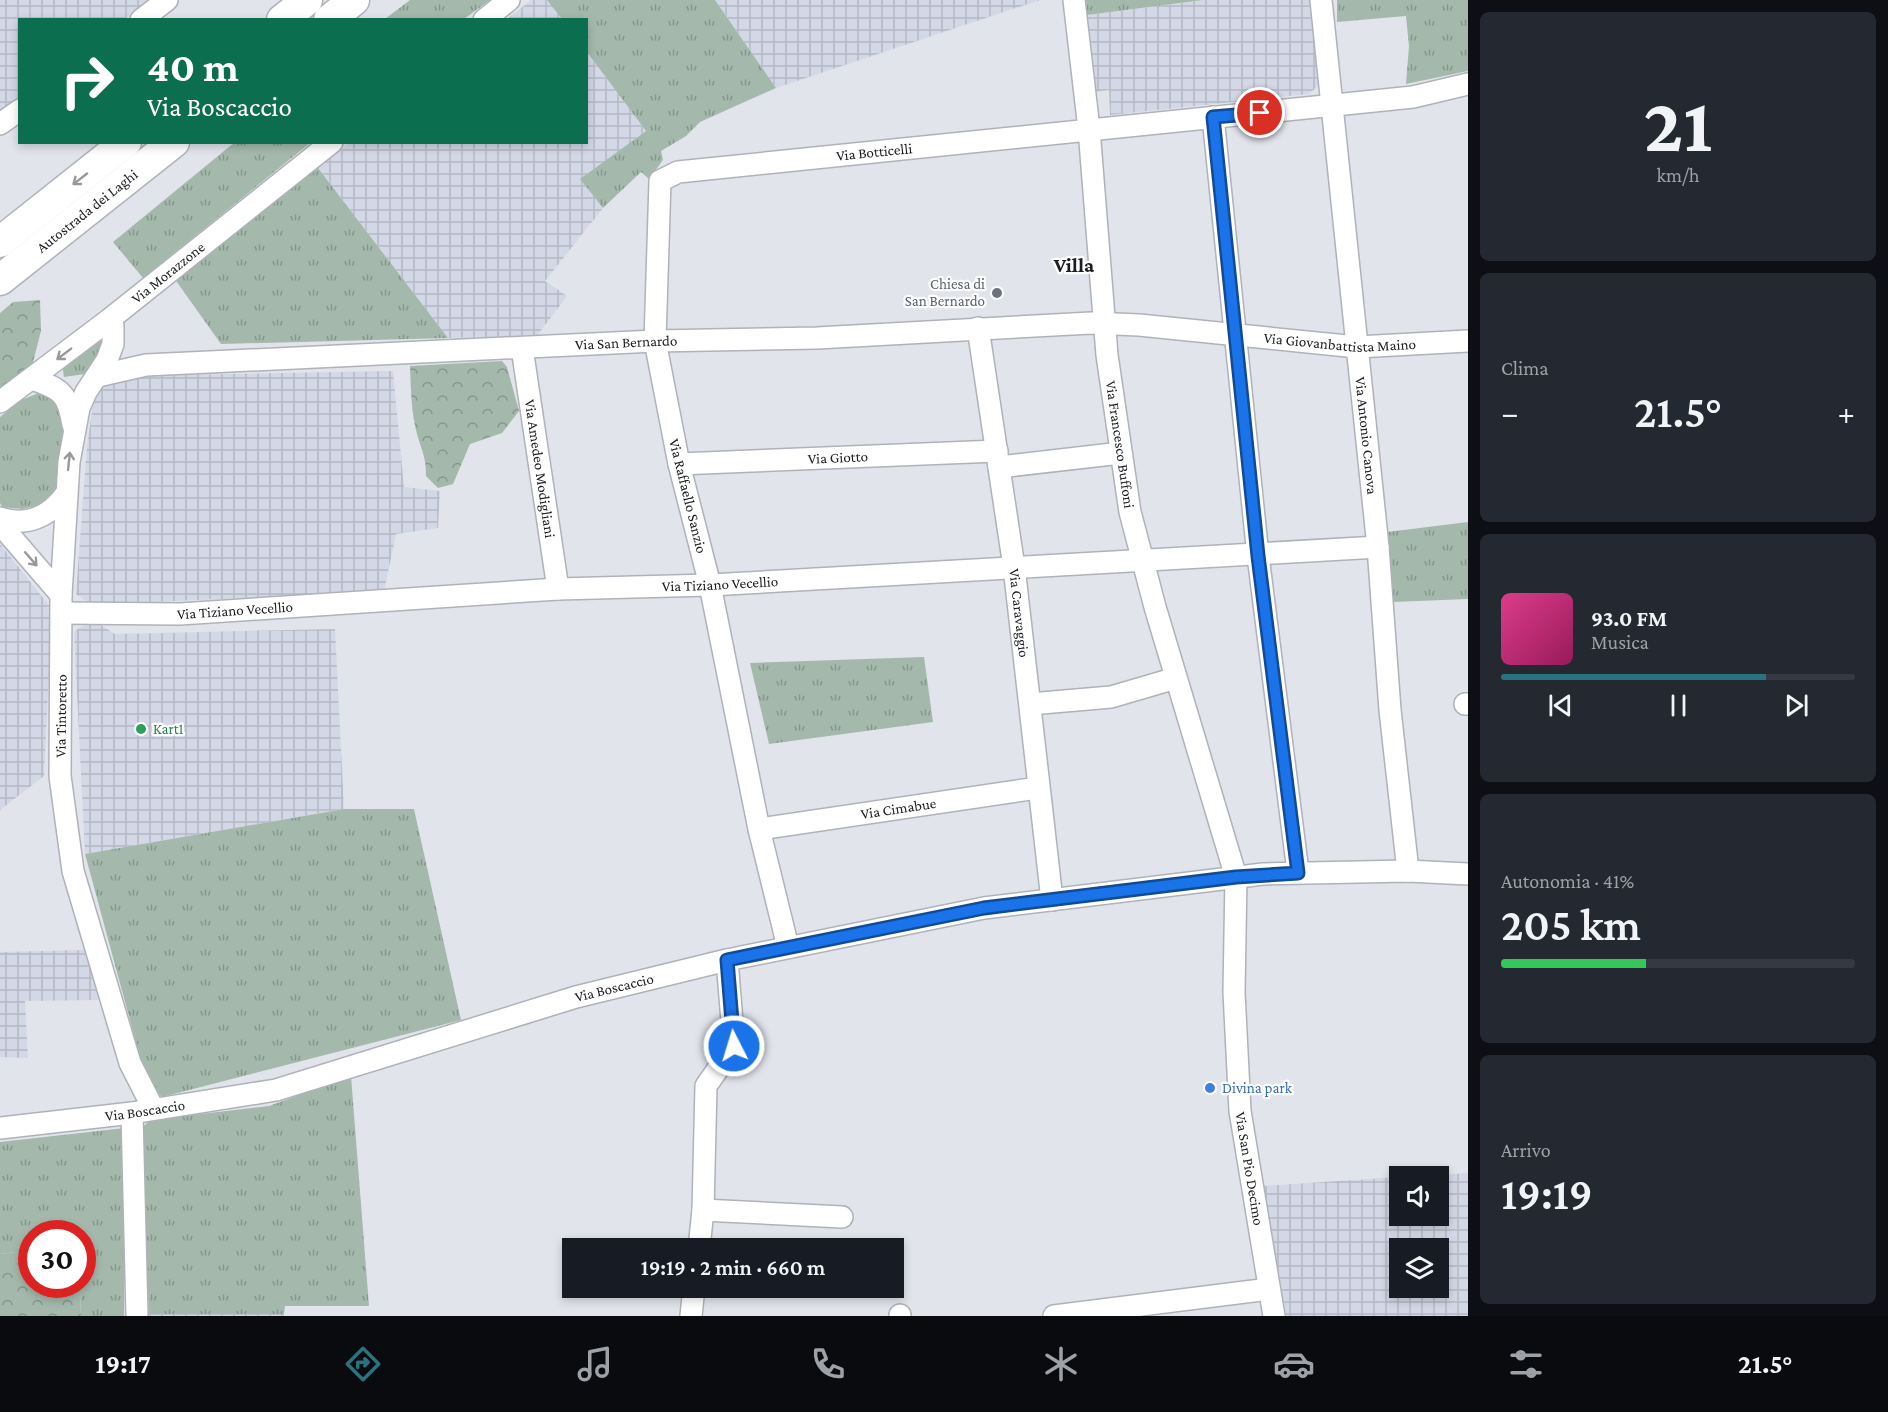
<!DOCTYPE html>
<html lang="it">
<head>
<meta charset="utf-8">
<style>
  body { margin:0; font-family:"Crimson Pro",serif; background:#242831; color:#f1f3f6; height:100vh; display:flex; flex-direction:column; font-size:22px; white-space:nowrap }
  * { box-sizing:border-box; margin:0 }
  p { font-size:20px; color:#9ea1a6 }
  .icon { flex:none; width:33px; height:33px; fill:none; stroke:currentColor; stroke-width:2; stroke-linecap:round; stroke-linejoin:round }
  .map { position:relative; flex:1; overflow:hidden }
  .sheet { display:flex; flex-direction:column; gap:12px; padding:12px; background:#0d0f14; width:420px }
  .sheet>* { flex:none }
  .banner { position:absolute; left:18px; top:18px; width:570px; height:126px; border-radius:0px; box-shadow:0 3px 9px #0003; background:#0b6e4f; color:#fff; overflow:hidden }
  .buttons { position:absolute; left:1389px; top:1166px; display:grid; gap:12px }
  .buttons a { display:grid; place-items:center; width:60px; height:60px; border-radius:0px; background:#171b24; box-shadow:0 3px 9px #0003; font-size:30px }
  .speed { position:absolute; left:18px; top:1220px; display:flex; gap:12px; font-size:30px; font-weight:700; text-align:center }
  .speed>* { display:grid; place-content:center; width:78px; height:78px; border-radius:50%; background:#171b24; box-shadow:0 3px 9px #0003; line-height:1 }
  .speed .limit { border:9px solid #d22; background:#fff; color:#111 }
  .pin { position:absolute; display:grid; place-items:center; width:51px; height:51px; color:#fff; margin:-26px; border:3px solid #fff; border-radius:50%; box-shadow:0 2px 6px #0007 }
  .me { position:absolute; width:66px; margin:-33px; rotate:355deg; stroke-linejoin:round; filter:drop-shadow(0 0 4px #0008) }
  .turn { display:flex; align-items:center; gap:21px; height:126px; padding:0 30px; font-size:27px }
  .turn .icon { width:78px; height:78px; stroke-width:2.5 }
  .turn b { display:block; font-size:42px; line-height:51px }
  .big { font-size:45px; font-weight:600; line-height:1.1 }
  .sheet .widget { flex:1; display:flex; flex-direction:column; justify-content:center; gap:9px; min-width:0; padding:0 21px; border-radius:9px; background:#242831 }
  .sheet .dial { align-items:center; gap:0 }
  .dial b { font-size:78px; line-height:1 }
  .song { display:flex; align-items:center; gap:18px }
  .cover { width:72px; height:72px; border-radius:9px; background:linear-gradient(135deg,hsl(330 70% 55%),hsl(330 70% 35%)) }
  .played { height:6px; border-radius:3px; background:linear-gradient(90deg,#2b727f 75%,#363941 75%) }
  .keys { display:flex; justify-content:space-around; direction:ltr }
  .heat { display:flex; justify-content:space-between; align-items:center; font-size:33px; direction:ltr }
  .charge { height:9px; border-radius:4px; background:linear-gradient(90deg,#34c759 41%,#363941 0) }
  .trip { position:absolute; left:562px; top:1238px; width:342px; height:60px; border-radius:0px; background:#171b24; box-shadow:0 3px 9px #0003; font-weight:600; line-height:60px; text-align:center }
  .tabs { display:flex; height:96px; justify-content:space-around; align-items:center; background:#090b0e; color:#9ea1a6 }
  .tabs .icon { width:42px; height:42px }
  .tabs .on { color:#2b727f }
  .tabs b { font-size:27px; color:#f1f3f6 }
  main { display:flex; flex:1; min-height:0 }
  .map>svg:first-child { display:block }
  .industrial { fill:url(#industrial-grid); fill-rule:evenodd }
  .grass { fill:url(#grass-tufts) }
  .forest { fill:url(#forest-crowns) }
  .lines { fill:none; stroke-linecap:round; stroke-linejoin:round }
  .minor-casing { stroke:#b0b2b9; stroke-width:24 }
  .highway-casing { stroke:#b0b2b9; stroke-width:33 }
  .minor { stroke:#fff; stroke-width:21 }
  .highway { stroke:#fff; stroke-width:30 }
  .oneway { stroke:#99999a }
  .route-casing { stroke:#114b97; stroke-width:15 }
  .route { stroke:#1a73e8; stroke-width:10 }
  .worship-dot { fill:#6b7280; stroke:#fff; stroke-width:2 }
  .leisure-dot { fill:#2e9e5b; stroke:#fff; stroke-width:2 }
  .shop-dot { fill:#3f7fe0; stroke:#fff; stroke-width:2 }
  .labels { text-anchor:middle; stroke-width:4.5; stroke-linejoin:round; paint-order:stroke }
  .street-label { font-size:15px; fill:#1c1d1f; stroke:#fff }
  .worship-label { font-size:15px; fill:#5b616d; stroke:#fff; text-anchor:end }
  .leisure-label { font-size:15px; fill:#27864d; stroke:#fff; text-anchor:start }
  .shop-label { font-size:15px; fill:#366cbe; stroke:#fff; text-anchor:start }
  .district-label { font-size:21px; font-weight:bold; fill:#1c1d1f; stroke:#fff }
</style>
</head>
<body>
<main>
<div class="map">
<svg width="1468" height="1316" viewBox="0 0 1468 1316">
  <defs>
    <pattern id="industrial-grid" width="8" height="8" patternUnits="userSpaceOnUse" patternTransform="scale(1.5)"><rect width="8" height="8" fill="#d3d8e6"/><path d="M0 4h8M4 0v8" fill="none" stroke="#b5b9c5"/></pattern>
    <pattern id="grass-tufts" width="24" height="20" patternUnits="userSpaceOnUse" patternTransform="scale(1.5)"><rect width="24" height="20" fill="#a4b9ac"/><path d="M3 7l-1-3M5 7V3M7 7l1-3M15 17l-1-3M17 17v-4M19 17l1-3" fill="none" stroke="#85968b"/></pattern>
    <pattern id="forest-crowns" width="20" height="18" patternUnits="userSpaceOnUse" patternTransform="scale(1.5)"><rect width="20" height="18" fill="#a4b9ac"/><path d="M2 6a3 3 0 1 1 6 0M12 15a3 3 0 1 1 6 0" fill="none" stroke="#85968b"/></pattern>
  </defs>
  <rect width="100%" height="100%" fill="#e1e4eb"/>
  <path class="industrial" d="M0 0H150L125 19 20 20 19 103 0 119Z
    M531 0H547L562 19 506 20Z
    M715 0H1040L776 88Z
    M1203 0H1309L1320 84 1309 94 1110 115 1109 90 1095 92 1087 15Z
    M587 52 646 131 581 179 603 208 545 281 567 296 536 337 448 338 318 168 350 143 586 142Z
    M393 371 404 487 440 491 438 528 396 534 384 591 92 605 76 594 87 445 93 405 100 386 118 376Z
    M0 544 52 609 44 776 0 810Z
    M98 623 115 634 335 629 344 809 85 854 74 632 82 626Z
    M84 950 100 1000 25 1001 28 1058 0 1057V952Z
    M1468 1173V1316H1286L1264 1186 1399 1177 1400 1215H1438V1176H1420ZM1400 1248H1438V1287H1400Z
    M149 1314H284V1316H149Z"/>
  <path class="grass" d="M410 0H490L464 19H385Z
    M547 0H715L776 88 700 122 686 136 661 151 663 160 649 179 641 172 603 208 580 179 646 131 587 52 586 20 562 19Z
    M1086 0H1203L1087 15Z
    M1337 0H1468V71L1406 84 1409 46 1406 16 1337 22Z
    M235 142 310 143 143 278 113 242Z
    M318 168 448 338 221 344 174 278Z
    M98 338 106 339 92 373 64 377 62 364Z
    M44 391 57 393 69 424 58 488 43 505 22 509 2 507 0 503V417L21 400Z
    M1468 522V599L1393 602 1387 532Z
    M924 657 933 722 769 744 750 663Z
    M344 809H414L461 1020 162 1097 147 1083 85 854Z
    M351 1076 369 1306H285L284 1314H149L141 1129 150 1120 269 1106Z
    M125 1128 124 1316H81L80 1290 75 1284H82V1233H32L31 1250 0 1254V1142Z"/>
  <path class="forest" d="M40 300 41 331 32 366 0 392V313L13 302Z
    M502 361 507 367 519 411 502 433 470 444 453 484 438 488 426 476C426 456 422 452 417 434 411 412 411 389 410 366Z
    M31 1250 32 1284H75L80 1290 81 1316H0V1254Z"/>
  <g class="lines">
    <defs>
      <g id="minor">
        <path id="s1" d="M1074 0 1089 129 1107 355 1130 512 1155 607 1236 877 1234 992 1240 1111 1274 1316"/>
        <path id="s2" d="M1321 0 1378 547 1390 710 1408 871"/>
        <path d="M141 20 167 0"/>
        <path d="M484 20 509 0"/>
        <path d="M1213 117 1258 556 1298 872"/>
        <path d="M0 124 20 110"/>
        <path d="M110 319 113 326V344L107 360 86 392 79 408 69 462 61 595 60 776 73 871 130 1063 153 1108"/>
        <path id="s3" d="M978 328 1014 567 1052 900"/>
        <path id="s4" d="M522 348 558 589"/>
        <path id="s5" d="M98 376 146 365 655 341 817 338 1091 323 1139 325 1357 347 1468 341"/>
        <path d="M32 379C62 389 68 394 73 425"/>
        <path id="s6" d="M0 402 110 319 332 142"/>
        <path id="s7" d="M679 464 997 451"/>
        <path d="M999 467 1121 453"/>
        <path d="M0 518C27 527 50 516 66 494"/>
        <path d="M0 524 61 595"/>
        <path id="s8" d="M61 613 180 614 558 589 710 585 1378 547"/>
        <path d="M1030 704 1111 697 1176 678"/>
        <path d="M1465 704H1468"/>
        <path id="s9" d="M759 829 1037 788"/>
        <path id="s10" d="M788 947 759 829 710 585 679 464 655 341 660 181 678 172 1413 97 1468 84"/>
        <path d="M132 1113 137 1316"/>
        <path id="s11" d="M0 1128 132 1113 276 1090 576 997 727 960 984 908 1263 874 1408 871 1468 874"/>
        <path d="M703 1210 842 1217"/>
        <path d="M699 1248 703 1210 706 1086 734 1046 727 960"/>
        <path d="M900 1315V1316"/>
        <path d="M691 1316 694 1287"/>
        <path d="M1054 1316 1269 1289"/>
      </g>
      <g id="highway">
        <path d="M282 20 307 0"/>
        <path d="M329 20 354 0"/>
        <path d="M0 242 126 142"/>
        <path id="s12" d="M0 280 174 142"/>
      </g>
    </defs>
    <use href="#minor" class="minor-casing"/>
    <use href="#highway" class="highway-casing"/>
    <use href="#minor" class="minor"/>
    <use href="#highway" class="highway"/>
  </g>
  <defs><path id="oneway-shaft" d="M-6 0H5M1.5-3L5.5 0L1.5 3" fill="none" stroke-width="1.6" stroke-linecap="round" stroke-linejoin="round" transform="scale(1.5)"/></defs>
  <g class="oneway">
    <use href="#oneway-shaft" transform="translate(80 179) rotate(142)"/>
    <use href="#oneway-shaft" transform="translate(64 354) rotate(143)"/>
    <use href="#oneway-shaft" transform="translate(69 461) rotate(-84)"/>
    <use href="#oneway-shaft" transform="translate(31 559) rotate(49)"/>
  </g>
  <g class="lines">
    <defs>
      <path id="route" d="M734 1046 727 960 984 908 1236 877 1298 873 1258 556 1213 117 1260 113"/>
    </defs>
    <use href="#route" class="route-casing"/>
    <use href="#route" class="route"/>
  </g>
  <circle class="worship-dot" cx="997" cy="293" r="6"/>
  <circle class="leisure-dot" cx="141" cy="729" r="6"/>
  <circle class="shop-dot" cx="1210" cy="1088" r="6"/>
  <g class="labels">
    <g class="street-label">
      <text dy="5" stroke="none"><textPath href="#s10" startOffset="998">Via Botticelli</textPath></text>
      <text dy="5" stroke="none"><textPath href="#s12" startOffset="111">Autostrada dei Laghi</textPath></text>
      <text dy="5" stroke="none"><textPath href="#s6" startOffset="212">Via Morazzone</textPath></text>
      <text dy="5" stroke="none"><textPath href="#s5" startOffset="1245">Via Giovanbattista Maino</textPath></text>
      <text dy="5" stroke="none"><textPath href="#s5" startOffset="530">Via San Bernardo</textPath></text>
      <text dy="5" stroke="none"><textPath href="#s2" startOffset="438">Via Antonio Canova</textPath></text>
      <text dy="5" stroke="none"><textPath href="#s1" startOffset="447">Via Francesco Buffoni</textPath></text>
      <text dy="5" stroke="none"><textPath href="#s7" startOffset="159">Via Giotto</textPath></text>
      <text dy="5" stroke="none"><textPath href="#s4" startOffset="122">Via Amedeo Modigliani</textPath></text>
      <text transform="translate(688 496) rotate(76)" y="5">Via Raffaello Sanzio</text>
      <text dy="5" stroke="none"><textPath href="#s8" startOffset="660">Via Tiziano Vecellio</textPath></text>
      <text dy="5" stroke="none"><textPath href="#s8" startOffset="174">Via Tiziano Vecellio</textPath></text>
      <text dy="5" stroke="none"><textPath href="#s3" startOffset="288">Via Caravaggio</textPath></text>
      <text transform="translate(61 716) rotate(-89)" y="5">Via Tintoretto</text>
      <text dy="5" stroke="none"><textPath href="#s9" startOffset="141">Via Cimabue</textPath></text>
      <text dy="5" stroke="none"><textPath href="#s11" startOffset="632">Via Boscaccio</textPath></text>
      <text dy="5" stroke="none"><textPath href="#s11" startOffset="146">Via Boscaccio</textPath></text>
      <text dy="5" stroke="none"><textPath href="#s1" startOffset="1188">Via San Pio Decimo</textPath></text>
    </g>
    <g class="worship-label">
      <text x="985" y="289">Chiesa di<tspan x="985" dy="17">San Bernardo</tspan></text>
    </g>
    <g class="leisure-label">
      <text x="153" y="734">Kart1</text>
    </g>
    <g class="shop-label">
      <text x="1222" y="1093">Divina park</text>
    </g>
    <g class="district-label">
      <text x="1074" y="272">Villa</text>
    </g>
  </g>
</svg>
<div class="buttons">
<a><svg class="icon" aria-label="sound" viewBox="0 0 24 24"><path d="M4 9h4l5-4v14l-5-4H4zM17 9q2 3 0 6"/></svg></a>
<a><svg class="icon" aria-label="layers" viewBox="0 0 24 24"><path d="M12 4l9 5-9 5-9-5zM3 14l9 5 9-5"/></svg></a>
</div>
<div class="speed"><div class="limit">30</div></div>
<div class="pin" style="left:1260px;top:113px;background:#d93025"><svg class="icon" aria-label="arrive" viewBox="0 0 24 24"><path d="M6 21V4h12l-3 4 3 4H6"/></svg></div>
<svg class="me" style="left:734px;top:1046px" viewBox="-20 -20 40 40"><circle r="17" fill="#1a73e8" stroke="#fff" stroke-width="3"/><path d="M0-11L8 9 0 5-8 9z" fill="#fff"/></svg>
<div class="trip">19:19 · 2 min · 660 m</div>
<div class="banner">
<div class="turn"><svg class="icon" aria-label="right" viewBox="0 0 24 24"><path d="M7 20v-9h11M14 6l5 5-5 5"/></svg><div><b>40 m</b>Via Boscaccio</div></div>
</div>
</div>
<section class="sheet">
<div class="widget dial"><b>21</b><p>km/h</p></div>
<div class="widget"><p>Clima</p>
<div class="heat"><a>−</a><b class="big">21.5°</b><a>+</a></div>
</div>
<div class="widget">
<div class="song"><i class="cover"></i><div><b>93.0 FM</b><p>Musica</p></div></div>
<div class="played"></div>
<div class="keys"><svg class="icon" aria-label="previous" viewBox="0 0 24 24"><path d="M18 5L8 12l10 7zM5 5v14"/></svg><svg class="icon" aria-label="pause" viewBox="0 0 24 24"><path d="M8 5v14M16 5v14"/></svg><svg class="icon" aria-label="next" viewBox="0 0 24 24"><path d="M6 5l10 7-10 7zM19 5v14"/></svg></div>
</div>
<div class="widget"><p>Autonomia · 41%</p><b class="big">205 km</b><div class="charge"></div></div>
<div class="widget"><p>Arrivo</p><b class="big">19:19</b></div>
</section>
</main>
<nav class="tabs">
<b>19:17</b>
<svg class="icon on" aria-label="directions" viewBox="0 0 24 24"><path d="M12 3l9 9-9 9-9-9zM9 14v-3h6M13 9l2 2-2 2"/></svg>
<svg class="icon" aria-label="music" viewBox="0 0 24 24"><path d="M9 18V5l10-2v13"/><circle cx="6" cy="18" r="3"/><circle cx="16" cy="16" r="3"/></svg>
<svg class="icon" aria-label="phone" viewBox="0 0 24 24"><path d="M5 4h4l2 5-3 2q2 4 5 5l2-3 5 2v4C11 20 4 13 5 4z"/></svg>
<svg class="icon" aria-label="climate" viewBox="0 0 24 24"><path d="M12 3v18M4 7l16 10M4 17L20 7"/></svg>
<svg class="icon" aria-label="car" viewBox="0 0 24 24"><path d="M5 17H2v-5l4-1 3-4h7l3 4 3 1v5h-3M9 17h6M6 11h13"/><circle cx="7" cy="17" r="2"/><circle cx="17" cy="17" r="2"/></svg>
<svg class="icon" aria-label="filters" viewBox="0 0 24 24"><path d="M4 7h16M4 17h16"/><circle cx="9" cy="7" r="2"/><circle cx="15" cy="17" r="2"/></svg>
<b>21.5°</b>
</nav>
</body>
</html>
